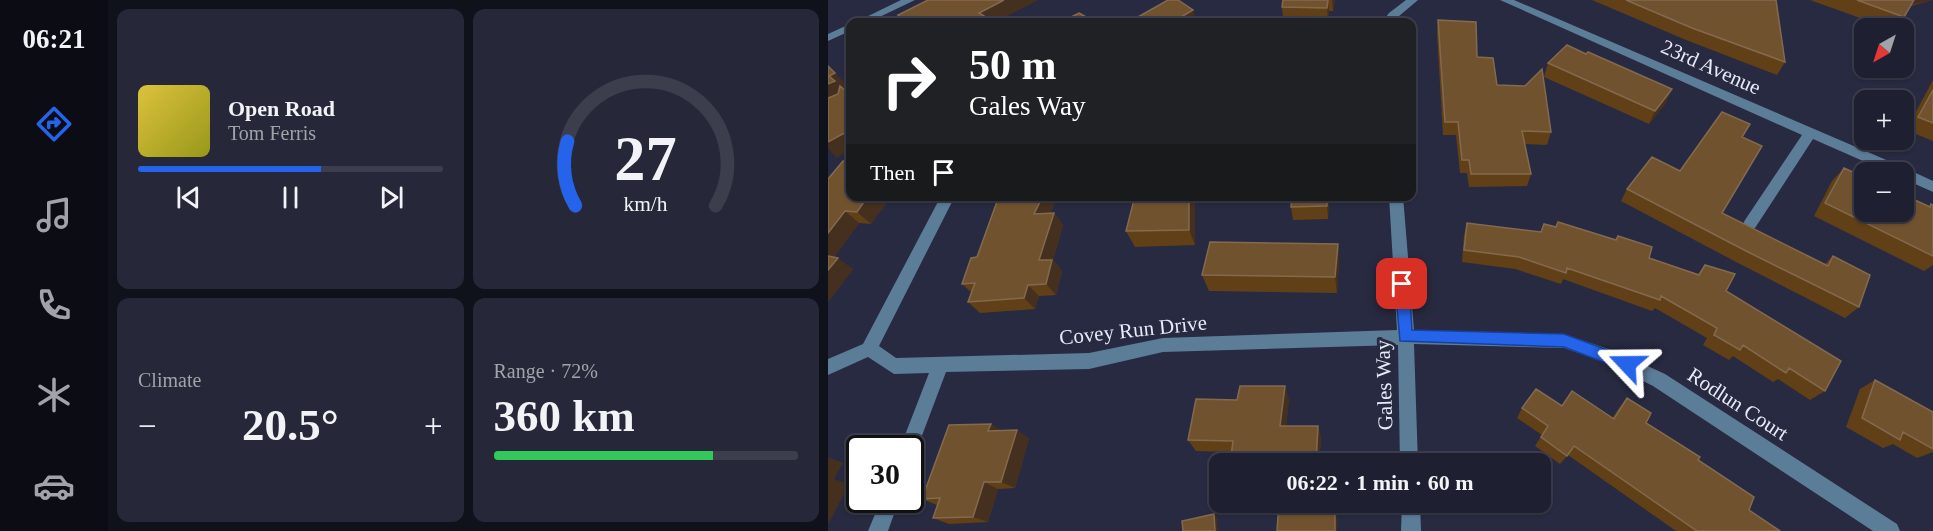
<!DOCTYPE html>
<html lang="en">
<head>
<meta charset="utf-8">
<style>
  body { margin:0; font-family:Georgia,serif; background:#262839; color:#f1f3f6; height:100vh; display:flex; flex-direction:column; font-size:22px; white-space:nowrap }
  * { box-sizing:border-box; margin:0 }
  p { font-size:20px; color:#a1a3ab }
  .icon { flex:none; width:33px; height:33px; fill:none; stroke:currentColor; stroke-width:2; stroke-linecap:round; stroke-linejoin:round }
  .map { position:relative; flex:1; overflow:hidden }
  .panel { display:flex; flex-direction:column; gap:9px; padding:9px; background:#10121b; width:720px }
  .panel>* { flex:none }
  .banner { position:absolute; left:18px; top:18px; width:570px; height:183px; border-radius:12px; box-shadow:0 2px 4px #0004,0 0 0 2px #3c3e4d; background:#202124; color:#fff; overflow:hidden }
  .needle { width:39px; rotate:219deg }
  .controls { position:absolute; left:1026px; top:18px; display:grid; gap:12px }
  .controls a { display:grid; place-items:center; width:60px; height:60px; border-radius:12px; background:#1e2031; box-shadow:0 2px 4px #0004,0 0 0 2px #3c3e4d; font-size:30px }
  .speed { position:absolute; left:18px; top:435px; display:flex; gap:12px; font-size:30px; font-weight:700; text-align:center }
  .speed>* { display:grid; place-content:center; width:78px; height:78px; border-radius:50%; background:#1e2031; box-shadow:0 2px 4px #0004,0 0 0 2px #3c3e4d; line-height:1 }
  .speed .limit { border:3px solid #111; border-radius:9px; background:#fff; color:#111 }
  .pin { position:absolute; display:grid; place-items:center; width:51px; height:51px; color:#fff; margin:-26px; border-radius:12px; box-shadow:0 3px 9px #0006 }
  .me { position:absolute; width:66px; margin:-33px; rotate:293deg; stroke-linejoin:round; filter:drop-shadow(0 0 4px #0008) }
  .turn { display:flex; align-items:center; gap:21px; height:126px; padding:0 24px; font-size:27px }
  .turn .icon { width:78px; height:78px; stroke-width:2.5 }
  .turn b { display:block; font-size:42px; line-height:51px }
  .then { display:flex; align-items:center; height:57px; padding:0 24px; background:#0003; gap:12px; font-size:22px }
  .big { font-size:45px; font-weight:800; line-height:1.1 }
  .panel .tile { flex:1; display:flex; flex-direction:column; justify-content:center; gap:9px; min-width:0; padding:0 21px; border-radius:12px; background:#262839 }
  .panel .dial { align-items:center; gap:0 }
  .dial svg { height:156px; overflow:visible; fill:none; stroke:#3c3e4d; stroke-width:7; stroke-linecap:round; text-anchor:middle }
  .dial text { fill:#f1f3f6; stroke:none }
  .song { display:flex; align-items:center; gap:18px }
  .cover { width:72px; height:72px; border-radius:9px; background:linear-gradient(135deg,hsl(50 70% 55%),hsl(60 70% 35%)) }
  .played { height:6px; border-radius:3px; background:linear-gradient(90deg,#2563eb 60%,#3c3e4d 60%) }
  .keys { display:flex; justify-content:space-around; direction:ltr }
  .heat { display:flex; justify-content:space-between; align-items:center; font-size:33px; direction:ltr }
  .charge { height:9px; border-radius:4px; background:linear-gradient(90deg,#34c759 72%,#3c3e4d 0) }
  .panel .tiles { flex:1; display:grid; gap:9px; grid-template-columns:repeat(2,1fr) }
  .trip { position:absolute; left:381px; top:453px; width:342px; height:60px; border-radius:12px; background:#1e2031; box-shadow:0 2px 4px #0004,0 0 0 2px #3c3e4d; font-weight:800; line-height:60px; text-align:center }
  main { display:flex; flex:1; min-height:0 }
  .tabs { display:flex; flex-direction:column; width:108px; justify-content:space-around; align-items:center; background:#0c0d14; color:#a1a3ab }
  .tabs .icon { width:42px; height:42px }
  .tabs .current { color:#2563eb }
  .tabs b { font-size:27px; color:#f1f3f6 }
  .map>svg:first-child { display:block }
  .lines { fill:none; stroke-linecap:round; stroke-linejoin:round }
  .minor { fill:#5c7d98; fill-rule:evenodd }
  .wall { fill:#624017 }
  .shaded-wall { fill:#452f1e }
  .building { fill:#70522f; stroke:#836a4f; stroke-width:1.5 }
  .route { fill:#2563eb; stroke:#184099; stroke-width:1.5 }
  .labels { text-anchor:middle; stroke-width:6; stroke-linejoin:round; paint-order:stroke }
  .street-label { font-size:21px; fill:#e7eaf9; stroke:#282a41 }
</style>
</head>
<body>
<main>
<nav class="tabs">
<b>06:21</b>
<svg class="icon current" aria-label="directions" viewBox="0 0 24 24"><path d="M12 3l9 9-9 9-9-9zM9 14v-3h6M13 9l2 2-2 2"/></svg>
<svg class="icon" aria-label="music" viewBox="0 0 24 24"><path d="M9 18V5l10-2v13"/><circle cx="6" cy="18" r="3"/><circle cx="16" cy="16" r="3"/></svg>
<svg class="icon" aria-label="phone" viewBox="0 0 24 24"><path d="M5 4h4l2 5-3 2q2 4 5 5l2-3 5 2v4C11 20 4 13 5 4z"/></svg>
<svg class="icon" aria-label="climate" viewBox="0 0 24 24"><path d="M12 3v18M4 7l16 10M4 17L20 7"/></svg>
<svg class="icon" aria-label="car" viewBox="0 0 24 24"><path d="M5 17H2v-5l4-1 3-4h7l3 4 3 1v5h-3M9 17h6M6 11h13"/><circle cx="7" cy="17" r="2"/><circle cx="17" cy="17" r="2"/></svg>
</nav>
<section class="panel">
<div class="tiles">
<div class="tile">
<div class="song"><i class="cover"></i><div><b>Open Road</b><p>Tom Ferris</p></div></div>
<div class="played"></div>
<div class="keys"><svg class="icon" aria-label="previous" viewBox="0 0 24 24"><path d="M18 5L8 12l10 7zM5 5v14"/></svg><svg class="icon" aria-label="pause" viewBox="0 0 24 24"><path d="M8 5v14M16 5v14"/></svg><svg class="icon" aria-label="next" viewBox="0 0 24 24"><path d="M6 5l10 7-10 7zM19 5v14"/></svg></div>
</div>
<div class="tile dial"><svg viewBox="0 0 100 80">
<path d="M14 69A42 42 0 1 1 86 69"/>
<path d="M14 69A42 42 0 0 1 10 36" stroke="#2563eb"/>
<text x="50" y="56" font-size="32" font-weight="700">27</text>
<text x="50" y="72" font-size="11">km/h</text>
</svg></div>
<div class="tile"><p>Climate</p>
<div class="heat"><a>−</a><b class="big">20.5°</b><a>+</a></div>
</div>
<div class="tile"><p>Range · 72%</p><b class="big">360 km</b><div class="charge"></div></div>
</div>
</section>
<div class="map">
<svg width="1105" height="531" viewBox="0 0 1105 531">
  <rect width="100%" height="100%" fill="#282a41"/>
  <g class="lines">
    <path class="minor" d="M73 0H87L41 22H28Z
      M578 0H590L564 22H554L561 13Z
      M672 0H686L1077 168 1105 181V192L1076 179V172H1060L985 139 927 228H917L915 224 917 220 974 135Z
      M22 24V31L0 41V34Z
      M113 196H127L51 346 68 358 261 353 335 338 569 330 561 196H575L586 330 736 334 789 352 837 374 1069 524 1072 531H1045L825 386 779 363 736 348 586 344 590 464H572L570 345 335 352 261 369 118 372 87 454 82 456V448H72L101 373 66 374 40 357 0 375V359L35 344Z
      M53 500H71L60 531H40Z
      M574 502H592L593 531H573Z"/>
  </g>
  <path class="wall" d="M210 0 167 22H76L70 15Z
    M455 0H507L505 11H501L500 20 455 19 454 7Z
    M764 0H948L957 62 949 75 858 40Z
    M982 0H1104L1083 6 1076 17 1067 28H1060Z
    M610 20 649 57 669 85 723 132 719 145 697 144 703 174 699 186 641 187 639 173H632L628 135H615L609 33Z
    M720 63 838 103 821 124 716 77Z
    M1105 80V141L1078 130Z
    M914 137 894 213 997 264 1005 256 1031 307 1017 318 910 263 793 201 799 189 852 171Z
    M1016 168 1101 206 1103 204 1105 205V265L1096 271 986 216 1004 181Z
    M0 179 22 196H63L43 224 31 223 6 257 25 269 0 302Z
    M171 196H230L222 213H226L235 225 225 260 234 271 228 295 211 296 207 309 152 313 140 302 143 292 134 284 149 257Z
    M305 196H364L367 203V245L307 247 298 231 306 199Z
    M501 196 500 219 465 220 463 207Z
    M639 223 713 232 728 227 787 240 790 236 821 258 870 274 877 265 898 291 997 391 982 400 950 379 945 382 905 356 901 360 875 345 879 338 827 308 824 311 735 279 733 284 687 269 634 262 636 235Z
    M510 244 511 260 509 293 381 291 374 275Z
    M1047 380 1105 412V452L1089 458 1065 444 1055 448 1018 427 1032 389Z
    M799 398 818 423 870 460 921 510 952 531H848L740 455 732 464 707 446 714 435 689 418 694 408 784 418 791 408Z
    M461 399 458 426H490L493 438 491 464H402L404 452 368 451 360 440 409 400Z
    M173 431 201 438 187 488 170 489 160 522 121 524 105 518 109 505 94 499Z"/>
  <path class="shaded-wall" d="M176 0H210L167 22H157L151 13Z
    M500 0 501 11 500 20 499 8Z
    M504 0H507L505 11Z
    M1084 0H1104L1079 6Z
    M365 10 369 22H345Z
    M7 73 20 86 14 89 20 95 0 104V84L1 76Z
    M844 89 838 103 821 124 827 111Z
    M22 130V150L9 158 0 149V142Z
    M40 196H63L43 224 29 212Z
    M215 196H230L215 227 206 214Z
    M361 196H364L367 203V245L361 230Z
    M499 196H501L500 219 499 206Z
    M17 211 31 223 0 265V233Z
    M226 213 235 225 225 260 234 271 228 295 218 284 211 260Z
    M510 244 511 260 509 293 507 277Z
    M10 258 25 269 0 302V270Z
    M200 285 211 296 207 309 196 298Z
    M457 386 461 399 457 437 452 426Z
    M163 424 176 432 160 431Z
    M490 426 493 438 491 464H488Z
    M189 430 201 438 187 488 173 482Z
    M0 457 15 463 6 479 21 484 1 523H0Z
    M156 482 170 489 160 522 145 517Z
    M484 502H488L487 522 483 514Z
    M386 514 389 517 390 531H387Z
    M507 514 510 522 509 531H507Z"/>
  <path class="building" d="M100 0H176L151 13 166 22H80L70 15Z
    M340 0H350L365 10 345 22H301Z
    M455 0H500L499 8 454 7Z
    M798 0H948L957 62 864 28Z
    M1029 0H1086L1076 17Z
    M251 13 267 22H233Z
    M610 20 648 22 649 57 665 58 669 85 697 86 714 69 723 132 694 131 703 174H643L641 160H634L630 122H617Z
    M739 45 758 54 760 52 844 89 827 111 720 63Z
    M0 66 7 73 1 76 7 81 0 84Z
    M12 86 22 95V130L0 142V98L10 94Z
    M1105 90V123L1090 117Z
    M894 112 922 124 914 137 934 146 894 213 1000 266 1005 256 1042 275 1031 307 920 252 799 189 824 157 852 171Z
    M15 161 22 162V196H40L29 212 17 211 0 233V179Z
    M1016 168 1036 177V212H1076V195L1102 207 1103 204 1105 205V256L997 203Z
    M171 196H215L206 214 226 213 211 260H224L218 284 200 285 196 298 140 302 147 283 134 284 143 258 149 257Z
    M307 196H361V230L298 231Z
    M464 196H499V206L463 207Z
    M730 222 788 240 790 236 824 247 821 258 871 275 877 265 907 274 898 291 1013 361 997 391 961 368 958 373 915 345 912 350 886 335 889 328 833 296 832 300 739 268 738 273 691 257 636 250 639 223 713 232 716 224 728 227Z
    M382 242 510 244 507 277 374 275Z
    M0 256 10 258 0 270Z
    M1047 380 1105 412V449L1075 432 1072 440 1034 418Z
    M412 386H457L452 426H490L488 464H402L405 441 360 440 368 399 409 400Z
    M708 389 734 406 744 391 786 419 799 398 823 413 818 423 872 457 870 460 926 497 921 510 952 531H869L746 446 739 456 713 437 720 426 694 408Z
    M163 424 160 431 189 430 173 482H156L145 517 105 518 112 498 94 499 121 425Z
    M451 502H484L483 514H507V531H449Z
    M386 514 387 531H355L354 521Z"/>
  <path class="route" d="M574 278 579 279 581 284 584 330 736 334 804 359 806 364 804 369 799 371 736 347 572 341 567 284 569 279Z"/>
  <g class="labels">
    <g class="street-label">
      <text transform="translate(883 67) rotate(24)" y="7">23rd Avenue</text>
      <text transform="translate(305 330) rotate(-6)" y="7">Covey Run Drive</text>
      <text transform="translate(556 385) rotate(-92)" y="7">Gales Way</text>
      <text transform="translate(910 404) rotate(33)" y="7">Rodlun Court</text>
    </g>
  </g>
</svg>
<div class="controls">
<a><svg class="needle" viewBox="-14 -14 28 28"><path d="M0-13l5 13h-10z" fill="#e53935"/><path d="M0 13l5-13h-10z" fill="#a1a3ab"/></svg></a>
<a>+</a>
<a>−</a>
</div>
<div class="speed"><div class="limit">30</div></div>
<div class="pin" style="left:574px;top:284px;background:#d93025"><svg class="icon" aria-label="arrive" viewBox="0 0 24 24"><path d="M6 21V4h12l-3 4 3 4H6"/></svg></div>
<svg class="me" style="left:799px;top:364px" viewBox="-20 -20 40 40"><path d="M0-17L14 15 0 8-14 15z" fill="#2563eb" stroke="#fff" stroke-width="4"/></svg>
<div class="trip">06:22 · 1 min · 60 m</div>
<div class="banner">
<div class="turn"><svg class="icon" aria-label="right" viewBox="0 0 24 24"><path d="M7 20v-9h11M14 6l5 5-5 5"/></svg><div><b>50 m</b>Gales Way</div></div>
<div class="then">Then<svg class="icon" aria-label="arrive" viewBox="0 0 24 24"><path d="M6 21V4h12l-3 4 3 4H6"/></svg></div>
</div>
</div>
</main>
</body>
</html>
